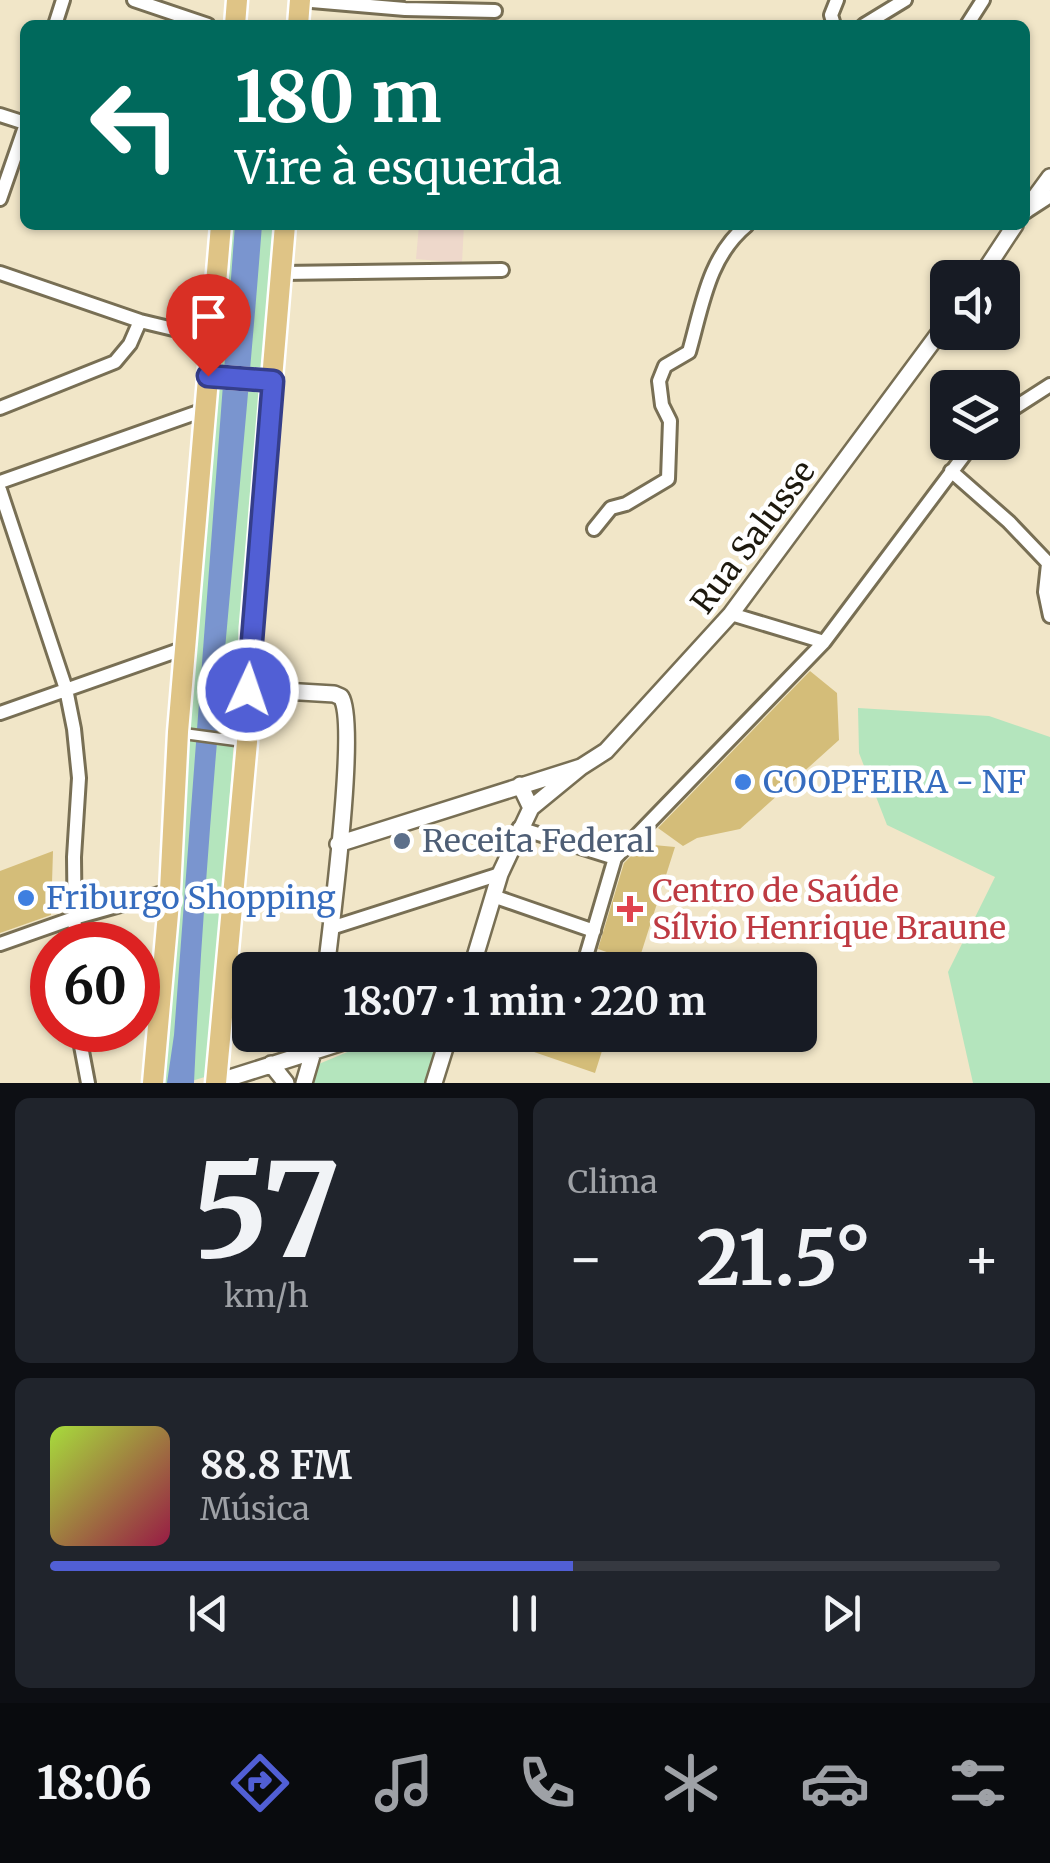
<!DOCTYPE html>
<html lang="pt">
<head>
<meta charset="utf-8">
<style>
  body { margin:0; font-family:Merriweather,serif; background:#20242c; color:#f1f3f6; height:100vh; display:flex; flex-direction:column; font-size:38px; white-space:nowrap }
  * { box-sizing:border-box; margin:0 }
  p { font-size:32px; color:#9ea1a6 }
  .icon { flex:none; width:55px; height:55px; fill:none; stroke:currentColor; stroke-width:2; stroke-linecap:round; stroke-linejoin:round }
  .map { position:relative; height:1083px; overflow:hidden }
  .panel { display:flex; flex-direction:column; gap:15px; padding:15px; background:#0d0f14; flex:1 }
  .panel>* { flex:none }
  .banner { position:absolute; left:20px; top:20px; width:1010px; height:210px; border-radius:15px; box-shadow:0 2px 8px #0004; background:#00695c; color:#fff; overflow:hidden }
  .tools { position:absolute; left:930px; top:260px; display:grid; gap:20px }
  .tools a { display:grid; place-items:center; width:90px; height:90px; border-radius:15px; background:#171b24; box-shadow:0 2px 8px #0004; font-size:50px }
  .speed { position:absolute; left:30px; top:922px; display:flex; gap:20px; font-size:50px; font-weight:700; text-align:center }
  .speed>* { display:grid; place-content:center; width:130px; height:130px; border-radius:50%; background:#171b24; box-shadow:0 2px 8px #0004; line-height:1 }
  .speed .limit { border:15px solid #d22; background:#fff; color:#111 }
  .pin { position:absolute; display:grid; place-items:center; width:85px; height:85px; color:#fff; margin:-102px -42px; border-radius:50% 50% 50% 0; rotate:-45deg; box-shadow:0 0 10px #0007 }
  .pin .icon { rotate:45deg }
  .me { position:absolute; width:110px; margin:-55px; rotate:3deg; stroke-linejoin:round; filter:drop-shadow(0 0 8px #0008) }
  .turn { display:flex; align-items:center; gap:35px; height:210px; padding:0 50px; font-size:45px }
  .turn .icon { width:130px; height:130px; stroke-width:2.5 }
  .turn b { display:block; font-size:70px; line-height:85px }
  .big { font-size:75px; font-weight:700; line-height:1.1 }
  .panel .tile { flex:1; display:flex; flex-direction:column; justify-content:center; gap:15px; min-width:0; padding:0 35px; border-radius:15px; background:#20242c }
  .panel .dial { align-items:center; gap:0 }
  .dial b { font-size:130px; line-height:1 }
  .song { display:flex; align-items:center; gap:30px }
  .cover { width:120px; height:120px; border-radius:15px; background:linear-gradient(135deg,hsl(80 70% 55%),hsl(340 70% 35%)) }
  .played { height:10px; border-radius:5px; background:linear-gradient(90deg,#515fd5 55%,#363941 55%) }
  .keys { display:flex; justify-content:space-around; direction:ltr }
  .heat { display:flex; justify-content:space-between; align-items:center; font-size:55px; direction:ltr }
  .panel .tiles { flex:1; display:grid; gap:15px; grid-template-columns:1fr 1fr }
  .tile:last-child { grid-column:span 2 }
  .trip { position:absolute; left:232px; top:952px; width:585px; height:100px; border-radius:15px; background:#171b24; box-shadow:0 2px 8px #0004; font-weight:700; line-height:100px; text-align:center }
  .tabs { display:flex; height:160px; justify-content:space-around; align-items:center; background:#090b0e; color:#9ea1a6 }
  .tabs .icon { width:70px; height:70px }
  .tabs .selected { color:#515fd5 }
  .tabs b { font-size:45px; color:#f1f3f6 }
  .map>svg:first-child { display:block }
  .education { fill:#eed8cb }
  .green { fill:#b4e5bd }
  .water { fill:#7a95cf }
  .building { fill:#d4bd79 }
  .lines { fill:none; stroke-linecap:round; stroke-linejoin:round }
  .pedestrian-casing { stroke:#786f54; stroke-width:14 }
  .minor-casing { stroke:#786f54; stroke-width:18 }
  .tertiary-casing { stroke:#786f54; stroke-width:20 }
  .primary-casing { stroke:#fff; stroke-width:25 }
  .pedestrian { stroke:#fff; stroke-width:9 }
  .minor { stroke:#fff; stroke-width:12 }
  .tertiary { stroke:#fff; stroke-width:15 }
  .primary { stroke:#dfc486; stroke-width:20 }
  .route-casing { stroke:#353e8a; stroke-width:25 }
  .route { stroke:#515fd5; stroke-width:18 }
  .shop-dot { fill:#3f7fe0; stroke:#fff; stroke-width:4 }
  .service-dot { fill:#5c6f8a; stroke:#fff; stroke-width:4 }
  .health-dot { fill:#e0444e; stroke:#fff; stroke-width:4 }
  .labels { text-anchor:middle; stroke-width:9; stroke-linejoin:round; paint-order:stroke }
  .street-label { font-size:32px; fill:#1d190e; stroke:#fff }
  .shop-label { font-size:32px; fill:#366cbe; stroke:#fff; text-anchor:start }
  .service-label { font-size:32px; fill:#4e5e75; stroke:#fff; text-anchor:start }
  .health-label { font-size:32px; fill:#be3a42; stroke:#fff; text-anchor:start }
</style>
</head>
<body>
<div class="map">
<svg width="1050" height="1083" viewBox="0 0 1050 1083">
  <rect width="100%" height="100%" fill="#f1e6c8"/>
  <path class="education" d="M419 225H464L462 263 416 259Z"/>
  <path class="green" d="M226 225H274L208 1076 185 1083H160Z
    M858 708 989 716 1050 737V1083H973L948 972 995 877 887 825 859 753Z
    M388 1035H446L430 1083H306L314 1066Z"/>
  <path class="water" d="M235 225H262C240 511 207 796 194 1083H167L174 1035Z"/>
  <path class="building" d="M810 671 837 693 839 740 740 829 697 838 683 846 658 828Z
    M643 844 675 847 638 963 598 949 624 863Z
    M53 851 51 915 0 933V871Z
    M488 952 538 968V970H483Z
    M485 1035H607L595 1073Z"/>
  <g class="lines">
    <defs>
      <path id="pedestrian" d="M180 733 247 742"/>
      <path id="minor" d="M134 0 208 25
        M300 0 405 9 495 11
        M55 25 63 0
        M834 25 831 15 837 0
        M864 25 905 0
        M967 25 983 0
        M0 115 25 123
        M0 199 25 127
        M1027 211 1050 196
        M0 273 140 321 211 338
        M282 273 502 270
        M0 408 115 362 130 344 140 321
        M1002 416 1050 385
        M951 471 1009 522 1050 565
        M0 482 204 410
        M0 490 66 689 74 729 79 778 74 857 75 945
        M594 529 611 508 626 504 668 479 670 421 662 405 659 381 665 366 689 352C702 307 708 257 747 225
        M1048 564 1045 592 1050 616
        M731 614 824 642 974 442
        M0 713 185 648
        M519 828 615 858
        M493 896 594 931
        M331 928 500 874
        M0 944 74 918 170 891
        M582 970 615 858 824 642
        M78 1030 88 1083"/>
      <path id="tertiary" d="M1025 211 1050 177
        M980 278 1015 225
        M248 689 334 694 341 697C358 723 331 926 326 970
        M531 808 581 767
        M338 844 581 767 606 751 731 614 948 321
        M471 970 500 874 531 808 520 785
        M271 1064 286 1083
        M214 1083 365 1035
        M304 1083 318 1035
        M434 1083 449 1035"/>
      <path id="primary" d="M235 25 237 0
        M298 25 300 0
        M208 376 273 381
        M153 1083 170 891 178 732 221 225
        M216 1083 247 742 251 628 285 225"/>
    </defs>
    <use href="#pedestrian" class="pedestrian-casing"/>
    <use href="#minor" class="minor-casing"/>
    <use href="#tertiary" class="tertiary-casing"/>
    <use href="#primary" class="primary-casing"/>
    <use href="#pedestrian" class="pedestrian"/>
    <use href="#minor" class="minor"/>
    <use href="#tertiary" class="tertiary"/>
    <use href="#primary" class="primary"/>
  </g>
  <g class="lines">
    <defs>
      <path id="route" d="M208 376 273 381 248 690"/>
    </defs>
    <use href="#route" class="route-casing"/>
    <use href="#route" class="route"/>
  </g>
  <g class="shop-dot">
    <circle cx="743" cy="782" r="10"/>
    <circle cx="26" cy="898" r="10"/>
  </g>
  <circle class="service-dot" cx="402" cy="841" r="10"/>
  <path class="health-dot" d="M625 894h10v10h10v10h-10v10h-10v-10h-10v-10h10z"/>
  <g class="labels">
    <g class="street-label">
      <text transform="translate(753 537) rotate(-53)" y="11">Rua Salusse</text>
    </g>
    <g class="shop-label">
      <text x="763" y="793">COOPFEIRA - NF</text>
      <text x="46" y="909">Friburgo Shopping</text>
    </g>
    <g class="service-label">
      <text x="422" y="852">Receita Federal</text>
    </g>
    <g class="health-label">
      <text x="652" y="902">Centro de Saúde<tspan x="652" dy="37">Sílvio Henrique Braune</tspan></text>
    </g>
  </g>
</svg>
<div class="tools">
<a><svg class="icon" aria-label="sound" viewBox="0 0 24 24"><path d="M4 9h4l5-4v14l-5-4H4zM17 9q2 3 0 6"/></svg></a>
<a><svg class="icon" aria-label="layers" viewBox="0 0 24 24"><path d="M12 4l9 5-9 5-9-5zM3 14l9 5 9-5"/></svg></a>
</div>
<div class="speed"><div class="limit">60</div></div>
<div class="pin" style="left:208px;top:376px;background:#d93025"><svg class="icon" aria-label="arrive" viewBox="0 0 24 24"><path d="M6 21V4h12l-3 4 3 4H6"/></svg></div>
<svg class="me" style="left:248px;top:690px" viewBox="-20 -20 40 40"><circle r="17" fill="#515fd5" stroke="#fff" stroke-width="3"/><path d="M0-11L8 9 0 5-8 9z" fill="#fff"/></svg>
<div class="trip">18:07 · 1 min · 220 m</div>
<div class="banner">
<div class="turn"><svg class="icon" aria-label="left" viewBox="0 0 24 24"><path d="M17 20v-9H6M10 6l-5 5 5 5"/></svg><div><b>180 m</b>Vire à esquerda</div></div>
</div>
</div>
<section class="panel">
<div class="tiles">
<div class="tile dial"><b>57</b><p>km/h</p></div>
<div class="tile"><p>Clima</p>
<div class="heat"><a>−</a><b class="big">21.5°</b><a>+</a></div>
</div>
<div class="tile">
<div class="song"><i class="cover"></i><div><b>88.8 FM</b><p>Música</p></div></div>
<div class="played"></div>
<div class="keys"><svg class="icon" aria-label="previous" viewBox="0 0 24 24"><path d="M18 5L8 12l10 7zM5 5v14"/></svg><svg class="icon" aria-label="pause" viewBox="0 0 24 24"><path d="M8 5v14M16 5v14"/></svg><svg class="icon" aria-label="next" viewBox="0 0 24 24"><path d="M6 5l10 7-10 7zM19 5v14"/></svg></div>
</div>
</div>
</section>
<nav class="tabs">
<b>18:06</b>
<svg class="icon selected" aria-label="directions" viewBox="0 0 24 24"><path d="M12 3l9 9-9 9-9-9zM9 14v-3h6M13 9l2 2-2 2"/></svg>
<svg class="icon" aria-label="music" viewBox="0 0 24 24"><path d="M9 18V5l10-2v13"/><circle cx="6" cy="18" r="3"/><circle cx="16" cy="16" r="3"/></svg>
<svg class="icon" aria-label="phone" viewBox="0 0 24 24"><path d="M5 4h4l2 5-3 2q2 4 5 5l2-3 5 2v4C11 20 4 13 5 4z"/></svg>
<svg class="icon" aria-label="climate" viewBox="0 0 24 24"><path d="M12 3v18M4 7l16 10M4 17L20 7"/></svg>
<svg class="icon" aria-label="car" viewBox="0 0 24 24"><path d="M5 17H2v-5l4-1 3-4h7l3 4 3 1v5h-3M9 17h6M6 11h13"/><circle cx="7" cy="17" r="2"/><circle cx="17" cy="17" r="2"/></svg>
<svg class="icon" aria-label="filters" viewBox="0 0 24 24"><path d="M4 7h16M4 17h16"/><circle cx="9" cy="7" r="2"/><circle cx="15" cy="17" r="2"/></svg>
</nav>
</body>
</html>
